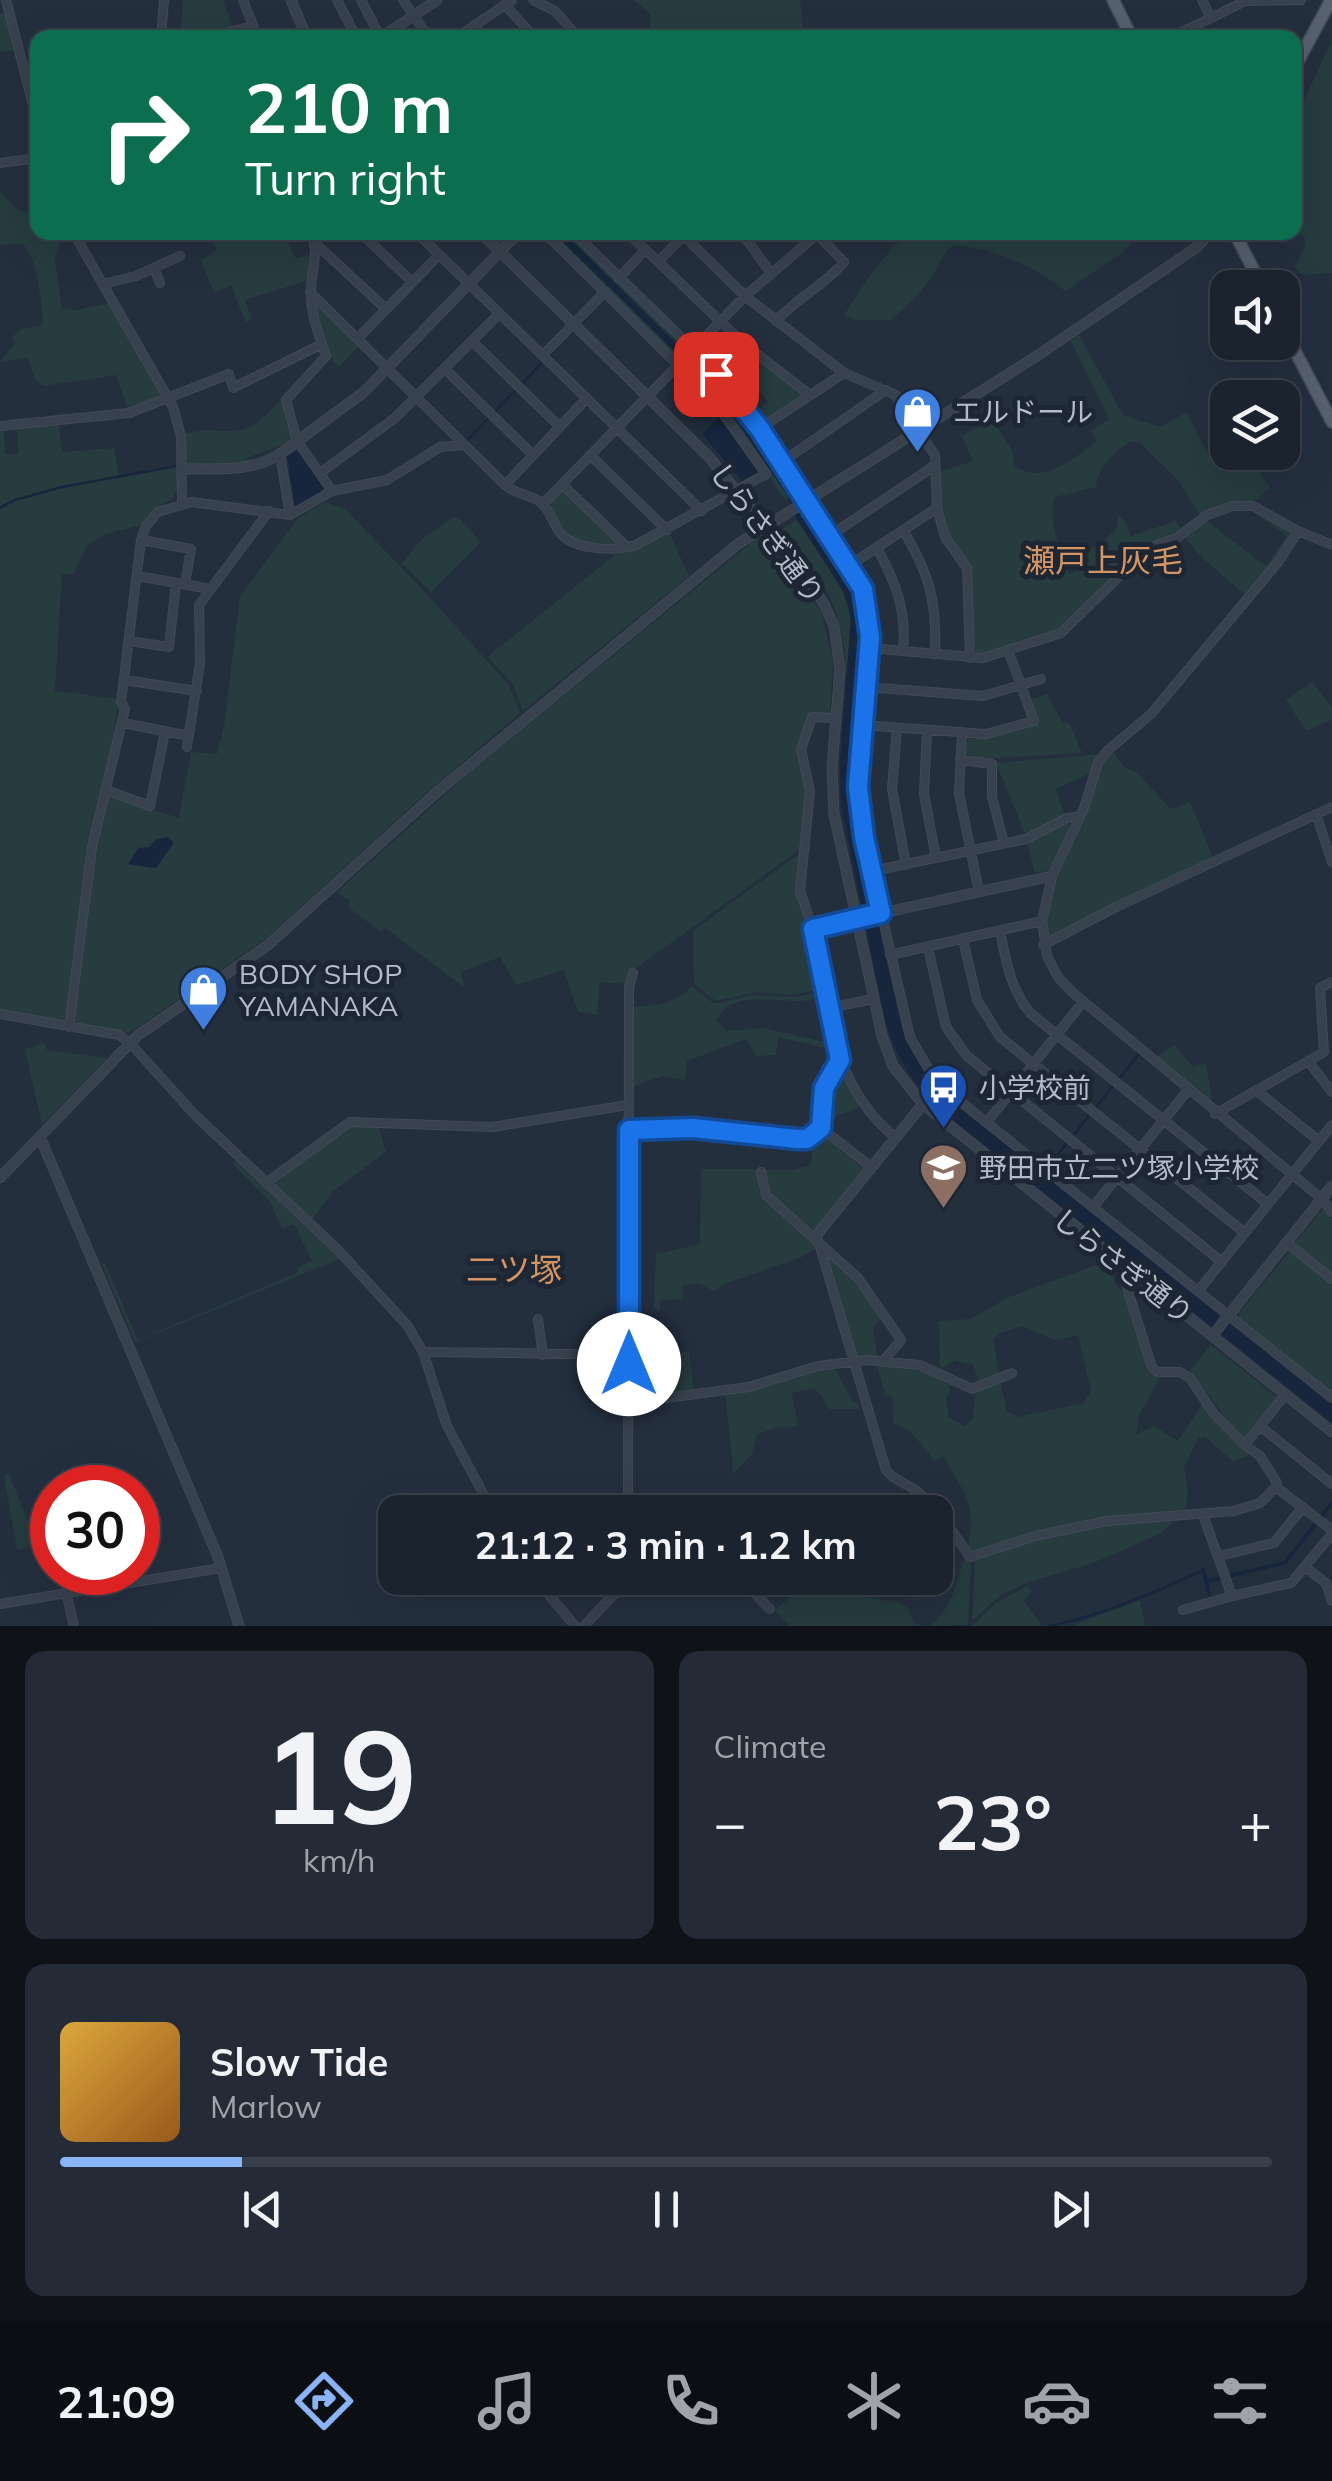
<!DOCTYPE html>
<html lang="en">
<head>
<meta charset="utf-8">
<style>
  body { margin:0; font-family:Mulish,"Noto Sans JP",sans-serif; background:#242b36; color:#f1f3f6; height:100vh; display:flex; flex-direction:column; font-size:38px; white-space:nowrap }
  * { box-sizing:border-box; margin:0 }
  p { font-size:32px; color:#a0a4aa }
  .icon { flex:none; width:55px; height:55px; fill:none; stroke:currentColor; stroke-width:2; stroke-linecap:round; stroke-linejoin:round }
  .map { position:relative; height:1626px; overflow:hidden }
  .panel { display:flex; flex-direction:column; gap:25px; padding:25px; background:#0f1319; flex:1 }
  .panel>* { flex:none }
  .guide { position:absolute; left:30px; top:30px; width:1272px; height:210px; border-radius:20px; box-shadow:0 10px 40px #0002,0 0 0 2px #39404a; background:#0b6e4f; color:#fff; overflow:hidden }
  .controls { position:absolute; left:1210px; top:270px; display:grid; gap:20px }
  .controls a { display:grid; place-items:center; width:90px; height:90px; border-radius:20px; background:#1b232e; box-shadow:0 10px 40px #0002,0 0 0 2px #39404a; font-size:50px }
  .speed { position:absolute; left:30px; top:1465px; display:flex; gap:20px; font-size:50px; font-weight:700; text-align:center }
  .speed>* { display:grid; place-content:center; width:130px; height:130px; border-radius:50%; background:#1b232e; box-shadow:0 10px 40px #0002,0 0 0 2px #39404a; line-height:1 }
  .speed .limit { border:15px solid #d22; background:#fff; color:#111 }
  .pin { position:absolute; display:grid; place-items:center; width:85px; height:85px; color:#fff; margin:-42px; border-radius:20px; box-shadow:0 5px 15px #0006 }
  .me { position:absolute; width:110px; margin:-55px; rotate:0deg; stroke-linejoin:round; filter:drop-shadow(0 0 8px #0008) }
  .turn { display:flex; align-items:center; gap:35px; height:210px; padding:0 50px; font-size:45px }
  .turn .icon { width:130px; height:130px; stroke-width:2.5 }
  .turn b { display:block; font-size:70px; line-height:85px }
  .big { font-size:75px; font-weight:700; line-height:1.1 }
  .panel .widget { flex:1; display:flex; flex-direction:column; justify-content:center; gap:15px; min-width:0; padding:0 35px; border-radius:20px; background:#242b36 }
  .panel .dial { align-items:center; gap:0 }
  .dial b { font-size:130px; line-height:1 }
  .song { display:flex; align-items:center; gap:30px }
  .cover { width:120px; height:120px; border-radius:15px; background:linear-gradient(135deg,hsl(40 70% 55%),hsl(30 70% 35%)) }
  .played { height:10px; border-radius:5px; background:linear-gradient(90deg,#8ab4f8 15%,#39404a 15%) }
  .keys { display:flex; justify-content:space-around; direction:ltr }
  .heat { display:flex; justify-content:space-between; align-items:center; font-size:55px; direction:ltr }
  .panel .tiles { flex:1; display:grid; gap:25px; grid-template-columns:1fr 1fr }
  .widget:last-child { grid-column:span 2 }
  .trip { position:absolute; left:378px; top:1495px; width:575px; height:100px; border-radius:20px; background:#1b232e; box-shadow:0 10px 40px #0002,0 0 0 2px #39404a; font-weight:700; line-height:100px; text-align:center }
  .dock { display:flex; height:160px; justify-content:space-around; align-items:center; background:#0b0e12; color:#a0a4aa }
  .dock .icon { width:70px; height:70px }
  .dock .active { color:#8ab4f8 }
  .dock b { font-size:45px; color:#f1f3f6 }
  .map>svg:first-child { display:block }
  .green { fill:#263c3f }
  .water { fill:#17263c }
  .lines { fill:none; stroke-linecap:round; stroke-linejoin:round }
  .stream { stroke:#17263c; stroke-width:2.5 }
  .minor-casing { stroke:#414a57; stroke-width:10 }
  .tertiary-casing { stroke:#414a57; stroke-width:11 }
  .primary-casing { stroke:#414a57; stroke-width:14 }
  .minor { stroke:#38414e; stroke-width:8 }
  .tertiary { stroke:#38414e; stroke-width:9 }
  .primary { stroke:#56606e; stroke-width:11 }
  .route-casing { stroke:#114b97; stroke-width:25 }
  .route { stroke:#1a73e8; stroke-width:18 }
  .labels { text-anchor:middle; stroke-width:10; stroke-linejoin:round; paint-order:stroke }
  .poi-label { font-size:28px; fill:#b4bcc9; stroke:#1d2633; text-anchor:start }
  .street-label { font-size:28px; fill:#b4bcc9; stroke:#1d2633 }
  .quarter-label { font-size:32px; fill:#d59563; stroke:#1d2633 }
</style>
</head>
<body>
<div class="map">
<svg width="1332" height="1626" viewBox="0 0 1332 1626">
  <rect width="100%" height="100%" fill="#242f3e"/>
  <path class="green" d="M183 0H223L233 30 180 38Z
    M634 0H800L804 37H649L651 15Z
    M0 13H6L16 50 0 52Z
    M1332 40V273L1303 275 1295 267 1305 246 1304 236 1293 233 1279 236 1275 233 1295 232V133L1301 106Z
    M0 191 18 210 37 216 38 232 63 233 55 259 62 309 77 310 109 303 161 396 128 410 116 375 44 386 35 380 28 358 0 362 15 343 12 337 21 329 41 326 43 318C39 293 39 264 23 244L0 245Z
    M207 233H283L296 259 312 254 309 280 245 300 252 319 245 322 232 286 214 292 200 260 217 250Z
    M547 233H554L680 355 677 359Z
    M564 233H569L688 348 685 350Z
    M911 233V232L1141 233 1122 253 1065 291C1030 264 998 250 954 245 941 253 940 267 931 278 919 294 906 307 891 320H859L844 315 871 274 894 246Z
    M318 305 360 345 339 367C323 351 320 327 314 306Z
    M1079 335 1123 415 1160 427 1187 412 1208 454 1227 444 1228 452 1240 453 1246 465 1253 462 1270 488 1251 504 1201 517 1179 481 1140 443 1131 441C1114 453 1099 465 1096 487L1055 497C1048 522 1060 551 1069 575L1090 561 1084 552 1100 545 1117 528 1118 515 1126 523 1131 536 1176 521 1182 529 1180 534 1153 546 1066 629 986 654H975L970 563 948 536 941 510 939 472 973 461 962 436 992 418 1012 450 1014 465C1042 487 1074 458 1097 441L1091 431 1109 419 1071 341Z
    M750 354 803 394V397L761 424 752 415 768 402 749 379 735 392 725 380Z
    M687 361 719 395 789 498 785 500 732 421 684 365Z
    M283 401 292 438 282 445 244 459H255L280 447C253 466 217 465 185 463L184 434C228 421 238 450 278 402Z
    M59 423 62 452 114 448 120 478 180 464V485L173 498 154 511 142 525 105 534 86 546 74 574H62L55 691 119 699 70 1003 63 1023 0 1012V428H4L5 454H18L17 426Z
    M560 490H564L619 544 587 543 565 534 550 505Z
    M325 502 345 509 422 589 509 685 520 713 415 803 267 938 131 1032 121 1033 76 1025 73 1021 95 847 107 795 179 818 191 752 217 754 224 726 240 597 297 519Z
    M1245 506 1295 531 1278 559 1246 596C1231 581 1189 551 1185 534L1204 519 1266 566 1287 536Z
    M454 517 461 520 481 542 431 592 402 563 422 539Z
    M796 520C816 549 845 581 850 617 853 638 848 660 846 681 847 644 837 598 812 569 802 558 790 548 780 535L782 529Z
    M669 532 689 576 523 711 512 683 487 657 620 551Z
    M756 539H763L801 581 821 612 833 660 830 714H810L798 750 806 789 800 849 631 972 626 984 600 982 597 1015 578 1012 564 970 516 985 500 957 461 972 465 988 385 928 381 932 348 907 350 901 337 892 475 768Z
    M1312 682 1332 708V720L1306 731 1286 700Z
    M1047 694 1062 722 1070 724 1082 753 983 759 964 754 968 739 997 736 1038 723 1030 700Z
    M1111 749 1124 767 1137 773 1171 809 1190 802 1213 858 1106 907 1046 941 1048 901 1053 883 1098 767Z
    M1100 754 1093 772 1056 789 1065 816 1026 836 996 763Z
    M1066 822 1071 826 1051 870 1035 873 1027 843Z
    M800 853 796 887 811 933 821 989 791 995 756 992 716 1001 694 984 693 931Z
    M692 986 713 1003H720L752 995 797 997 822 991 823 996C789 1012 738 981 716 1020L726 1031 764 1028 833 1044 834 1050 778 1037 776 1055 757 1056 746 1039 687 1061 685 1080 663 1076 631 1087 632 1007C657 1006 674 1005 692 986Z
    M44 1043 47 1050 107 1058 42 1125 25 1049Z
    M1174 1045 1193 1067 1206 1063 1213 1107 1157 1057Z
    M835 1073 841 1074 859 1107 824 1121 827 1090Z
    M349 1127H379L386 1152 332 1192 311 1221 273 1185 274 1182Z
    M821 1134 865 1170 818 1229H812L768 1194 763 1169 792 1170 810 1166 813 1152 803 1146Z
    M236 1160 340 1259 135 1342 102 1264 105 1263 138 1340 297 1273 298 1267 312 1261 294 1224 282 1229 269 1200 233 1164Z
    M701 1169H757L760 1192 764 1199 818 1247 800 1258 726 1283 714 1291 700 1284 683 1285V1299L660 1300V1309H654L656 1254 700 1244Z
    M1325 1207 1332 1216V1275L1294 1244Z
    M822 1249 855 1280 882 1318 873 1328 878 1358 856 1359Z
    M1291 1250 1332 1283V1392L1239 1318V1313Z
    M1107 1261 1111 1264 1115 1284 1125 1295 1144 1348 1146 1370 1151 1375 1161 1376 1139 1415 1136 1434 1154 1426 1178 1441 1203 1403 1219 1425 1250 1455 1233 1461 1205 1437 1198 1438 1184 1468 1188 1491 1185 1514 1137 1517 971 1554 967 1549C979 1508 963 1491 943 1456L935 1461 910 1431 893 1423V1397L885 1395 876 1361 907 1363 952 1381 946 1401 949 1417 965 1426 973 1419C975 1391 974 1391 1000 1379L1007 1411 1019 1417 1084 1403 1091 1391 1078 1335 1054 1340 1022 1326 1000 1333 993 1339 999 1375 980 1383 973 1365 955 1360 940 1370 939 1321 970 1319 1009 1297Z
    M648 1333 646 1363 680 1360 681 1351 689 1352 694 1393 631 1400 632 1334Z
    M1211 1345 1278 1398 1245 1441C1223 1420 1211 1392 1188 1373Z
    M832 1364 852 1400 859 1404 858 1409H829L821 1395 813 1389 792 1393 798 1426 779 1427 757 1434 752 1454 732 1475 733 1465 725 1392Z
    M9 1474 38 1546 17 1550 4 1475Z
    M1166 1519 1173 1523 1160 1534 1093 1563 1029 1582 1002 1594 972 1621 975 1558C1038 1537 1099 1520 1166 1519Z
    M965 1555 971 1566 968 1625 929 1626C953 1610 956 1581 965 1555Z
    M830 1580H841L848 1594 899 1603 908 1608 914 1623 923 1626H790L774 1610 794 1595Z
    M1028 1586 1032 1592 1023 1600 1042 1626H972L996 1603Z
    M1140 1600 1145 1626H1076V1624Z"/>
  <path class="water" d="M554 233H564L723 391 855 583 866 622 854 794 862 849 900 1022C913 1065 939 1089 972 1117L1332 1404V1423L949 1117C916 1088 897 1062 885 1020L841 806 840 765 851 616 844 593 794 514 789 498 719 395Z
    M603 298 605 300 466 443 465 441Z
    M720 416 759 472 743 482 702 434Z
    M297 449 325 488 296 510 287 457Z
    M167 837 174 843 156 868 128 864 138 848 149 847 157 839Z
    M1332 1500V1506L1286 1564 1209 1583 1211 1596 1208 1597 1201 1568 1204 1567 1208 1579 1284 1561Z"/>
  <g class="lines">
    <path class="stream" d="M0 508 15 500 62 487 177 466
      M1118 1080 1140 1053
      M1096 1107 1113 1086
      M1072 1137 1090 1114
      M1049 1166 1067 1143
      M1050 1626C1103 1615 1154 1593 1203 1570"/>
    <defs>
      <path id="minor" d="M6 0 38 125
        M243 0 258 38
        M337 0 357 38
        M361 0 381 38
        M403 0 429 38
        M533 0 555 11 579 38
        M1202 0 1211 18 1245 1 1301 0
        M505 5 535 38
        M473 26 485 38
        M161 38 164 0
        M209 38 252 26
        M456 38 512 0
        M1169 38 1211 18
        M0 163 38 158
        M73 232 173 407 181 436 182 502
        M310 232C321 253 310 272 311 294 311 315 319 336 326 356L286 400 297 441 332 491
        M360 232 412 282
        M416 232 702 511
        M573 232 693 349 737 399 831 535 863 589 868 607 870 637 858 787 864 837 910 1037 932 1075 952 1095 1332 1398
        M627 232 743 343 810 395
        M741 232 771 273
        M74 236 97 232
        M684 236 745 296 844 373 896 395 912 432
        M315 243 386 309
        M658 262 687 232
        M154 268 160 283
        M619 278 645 250
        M103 284 136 276 180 256
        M310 292 505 485C519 496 528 494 539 501 551 509 552 524 561 534 577 551 616 551 636 545L766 474 714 401 544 232
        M776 321C797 298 826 284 844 262L818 235
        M358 338 439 255
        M472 341 560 427
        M543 355 605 292
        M445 369 533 455
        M0 426 129 413 229 374 233 388 322 344
        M759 429 844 373
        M917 429 935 455 937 508 945 537 967 568 970 658
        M280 454 290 515
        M590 455 667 530
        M782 462 886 390
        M320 473 395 418 499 314
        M562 484 627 547
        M505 485 587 398
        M543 504 745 296 820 232
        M903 530C930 575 937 602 935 654
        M1298 531 1279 561 1151 714 1107 751 1098 763 1084 808 1052 876 1042 921 1047 956 1058 977 1072 992 1322 1199 1332 1212
        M831 535 934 466
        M141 540 191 549 185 584
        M877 548C896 583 907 611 903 651
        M850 565 937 508
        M138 576 210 589
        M129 641 169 647 176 583
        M869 648 983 658 1061 633 1141 555 1158 544 1177 538 1207 515 1233 506H1253L1298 531 1332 545
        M124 680 197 691
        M866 687 983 696 1041 679
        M123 723 189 736
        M862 725 986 734 1034 721 1008 650
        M897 728 892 789 906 865
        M927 731 924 794 936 858
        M962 734 959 793 979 892
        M187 747 200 663 199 605 269 511
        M960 760 992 764V797L1004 843
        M106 790 150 806 165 732
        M1316 814 1332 862
        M873 871 1026 839 1067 818 1078 817
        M855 919 813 929C829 1006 830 1085 895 1137
        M813 929 800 891 810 791 801 749 812 717 835 718
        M1000 931C1006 961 1010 988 1030 1013L1268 1204
        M963 939 977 1000 1000 1037 1245 1233
        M1043 945 1116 907 1332 807
        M928 948 946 1027 967 1056 1222 1262
        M890 955 1042 921
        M829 1008 873 999
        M0 1014 119 1035 130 1043 194 1114 338 1250 407 1325 423 1352 447 1426 493 1512
        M69 1027 92 847 125 709 121 702 141 540 146 526 158 512 191 502 290 515 332 491 387 480 440 447 464 445
        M1308 1061 1332 1092
        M1256 1090 1319 1141
        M1215 1114 1324 1052 1320 988 1332 982
        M987 1122 1083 1002
        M821 1128 871 1167
        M629 1130 693 1128 807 1139 821 1128 824 1088 840 1060
        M761 1172 766 1195 858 1278 901 1340 884 1360
        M266 1183 350 1122 492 1127 628 1105
        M1093 1207 1189 1089
        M818 1240 886 1470C894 1481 909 1484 919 1493 940 1510 954 1535 970 1557L1035 1536 1107 1521 1234 1511 1260 1503 1276 1487
        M1287 1243 1332 1279
        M1132 1274 1126 1284 1152 1368 1158 1372H1180L1190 1378 1214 1414 1245 1445
        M1198 1291 1332 1125
        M538 1319 543 1355
        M423 1352 583 1354 629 1364
        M1285 1395 1245 1445 1260 1456 1277 1483 1276 1487 1332 1530
        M628 1403 749 1387 818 1366 866 1360 920 1365 972 1389 1012 1373
        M1260 1426 1332 1484
        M629 1502 688 1512
        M628 1512 629 987 633 973
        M1203 1515 1232 1596 1291 1583 1332 1534
        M1219 1556 1274 1543 1303 1507
        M1305 1567 1326 1583 1332 1601
        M535 1578 575 1626
        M740 1578 770 1609
        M66 1591 74 1626
        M0 1604 221 1568
        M1183 1610 1232 1596
        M584 1626 620 1588 623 1578"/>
      <path id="tertiary" d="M291 0 307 38
        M380 38 437 0
        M480 232 709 457 803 573 824 604 834 626 840 669 832 767 834 814 882 1036 893 1066 923 1104 1332 1432
        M183 469C216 468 251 473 280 454L364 392 519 232
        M855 919 1052 876
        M40 1137 218 1557 239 1626
        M0 1178 137 1036 268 945 437 792 738 544 1037 356 1197 247 1211 232
        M815 1237 923 1104
        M1212 1336 1332 1186"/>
      <path id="primary" d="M1113 0 1132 38
        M1295 67 1331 0
        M1234 232 1263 288
        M1282 326 1332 422"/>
    </defs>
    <use href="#minor" class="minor-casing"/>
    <use href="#tertiary" class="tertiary-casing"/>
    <use href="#primary" class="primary-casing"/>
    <use href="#minor" class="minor"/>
    <use href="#tertiary" class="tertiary"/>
    <use href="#primary" class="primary"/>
  </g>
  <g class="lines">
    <defs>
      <path id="route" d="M629 1364V1130L693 1128 797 1139H807L821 1128 824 1088 840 1060 813 929 881 913 864 837 858 787 870 637 863 589 760 429 716 374"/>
    </defs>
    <use href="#route" class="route-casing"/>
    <use href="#route" class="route"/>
  </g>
  <defs>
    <symbol id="shop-pin" viewBox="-11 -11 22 30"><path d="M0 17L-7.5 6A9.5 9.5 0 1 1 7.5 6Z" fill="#3f7fe0" stroke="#1d2633"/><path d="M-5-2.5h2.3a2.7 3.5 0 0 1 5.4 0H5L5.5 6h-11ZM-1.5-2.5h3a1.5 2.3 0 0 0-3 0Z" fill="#fff"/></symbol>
    <symbol id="bus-pin" viewBox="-11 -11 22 30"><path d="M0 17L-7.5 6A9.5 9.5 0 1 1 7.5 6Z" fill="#1a4fb4" stroke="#1d2633"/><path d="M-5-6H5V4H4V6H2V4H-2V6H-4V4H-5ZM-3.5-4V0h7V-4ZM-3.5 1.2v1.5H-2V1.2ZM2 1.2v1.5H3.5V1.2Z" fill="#fff"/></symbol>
    <symbol id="school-pin" viewBox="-11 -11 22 30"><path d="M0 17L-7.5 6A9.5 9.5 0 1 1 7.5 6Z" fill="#8d6e63" stroke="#1d2633"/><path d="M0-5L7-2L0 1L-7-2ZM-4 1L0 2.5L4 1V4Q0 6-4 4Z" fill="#fff"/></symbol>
  </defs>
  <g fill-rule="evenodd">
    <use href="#shop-pin" x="890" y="384" width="55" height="75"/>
    <use href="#shop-pin" x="176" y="962" width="55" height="75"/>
    <use href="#bus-pin" x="916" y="1060" width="55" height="75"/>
    <use href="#school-pin" x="916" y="1140" width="55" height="75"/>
  </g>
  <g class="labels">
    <g class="poi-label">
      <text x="953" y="422">エルドール</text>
      <text x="239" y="984">BODY SHOP<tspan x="239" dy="32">YAMANAKA</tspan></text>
      <text x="979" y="1098">小学校前</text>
      <text x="979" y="1178">野田市立二ツ塚小学校</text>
    </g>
    <g class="street-label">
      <text transform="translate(767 533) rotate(53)" y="10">しらさぎ通り</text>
      <text transform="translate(1123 1266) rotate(38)" y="10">しらさぎ通り</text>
    </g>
    <g class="quarter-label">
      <text x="1103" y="572">瀬戸上灰毛</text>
      <text x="514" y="1281">二ツ塚</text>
    </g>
  </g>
</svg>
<div class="controls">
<a><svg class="icon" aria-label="sound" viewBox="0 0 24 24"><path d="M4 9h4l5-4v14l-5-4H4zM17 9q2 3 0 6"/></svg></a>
<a><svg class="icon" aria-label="layers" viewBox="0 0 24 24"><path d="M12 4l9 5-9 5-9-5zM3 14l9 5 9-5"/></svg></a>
</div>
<div class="speed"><div class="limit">30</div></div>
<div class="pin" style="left:716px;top:374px;background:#d93025"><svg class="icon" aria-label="arrive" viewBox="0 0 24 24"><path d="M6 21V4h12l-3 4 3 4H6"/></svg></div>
<svg class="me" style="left:629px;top:1364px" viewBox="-20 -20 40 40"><circle r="19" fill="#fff"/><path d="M0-13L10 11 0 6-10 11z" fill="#1a73e8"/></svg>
<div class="trip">21:12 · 3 min · 1.2 km</div>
<div class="guide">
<div class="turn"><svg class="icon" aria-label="right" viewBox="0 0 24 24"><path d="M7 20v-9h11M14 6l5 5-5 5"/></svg><div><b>210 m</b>Turn right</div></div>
</div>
</div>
<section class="panel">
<div class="tiles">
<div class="widget dial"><b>19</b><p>km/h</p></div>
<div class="widget"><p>Climate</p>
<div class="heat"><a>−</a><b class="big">23°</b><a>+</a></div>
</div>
<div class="widget">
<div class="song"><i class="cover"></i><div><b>Slow Tide</b><p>Marlow</p></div></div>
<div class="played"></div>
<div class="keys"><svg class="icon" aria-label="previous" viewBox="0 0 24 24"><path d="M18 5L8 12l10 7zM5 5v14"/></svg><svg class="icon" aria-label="pause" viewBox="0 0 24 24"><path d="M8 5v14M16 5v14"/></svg><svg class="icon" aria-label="next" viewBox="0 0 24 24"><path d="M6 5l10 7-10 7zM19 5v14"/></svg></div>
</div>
</div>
</section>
<nav class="dock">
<b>21:09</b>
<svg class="icon active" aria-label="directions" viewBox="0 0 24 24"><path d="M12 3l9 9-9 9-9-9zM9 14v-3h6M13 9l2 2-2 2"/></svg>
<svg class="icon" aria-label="music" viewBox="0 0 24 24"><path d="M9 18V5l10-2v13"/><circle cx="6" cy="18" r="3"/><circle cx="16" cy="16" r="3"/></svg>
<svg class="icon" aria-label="phone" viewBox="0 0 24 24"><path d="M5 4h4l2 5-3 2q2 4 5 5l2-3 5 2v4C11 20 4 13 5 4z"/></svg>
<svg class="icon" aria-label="climate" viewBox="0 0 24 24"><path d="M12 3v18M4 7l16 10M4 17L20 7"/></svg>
<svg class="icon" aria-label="car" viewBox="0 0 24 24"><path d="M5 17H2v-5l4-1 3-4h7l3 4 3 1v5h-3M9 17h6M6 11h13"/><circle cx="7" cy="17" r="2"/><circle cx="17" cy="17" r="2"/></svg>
<svg class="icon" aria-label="filters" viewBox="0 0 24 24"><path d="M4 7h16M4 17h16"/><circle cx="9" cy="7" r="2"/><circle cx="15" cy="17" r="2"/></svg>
</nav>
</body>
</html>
